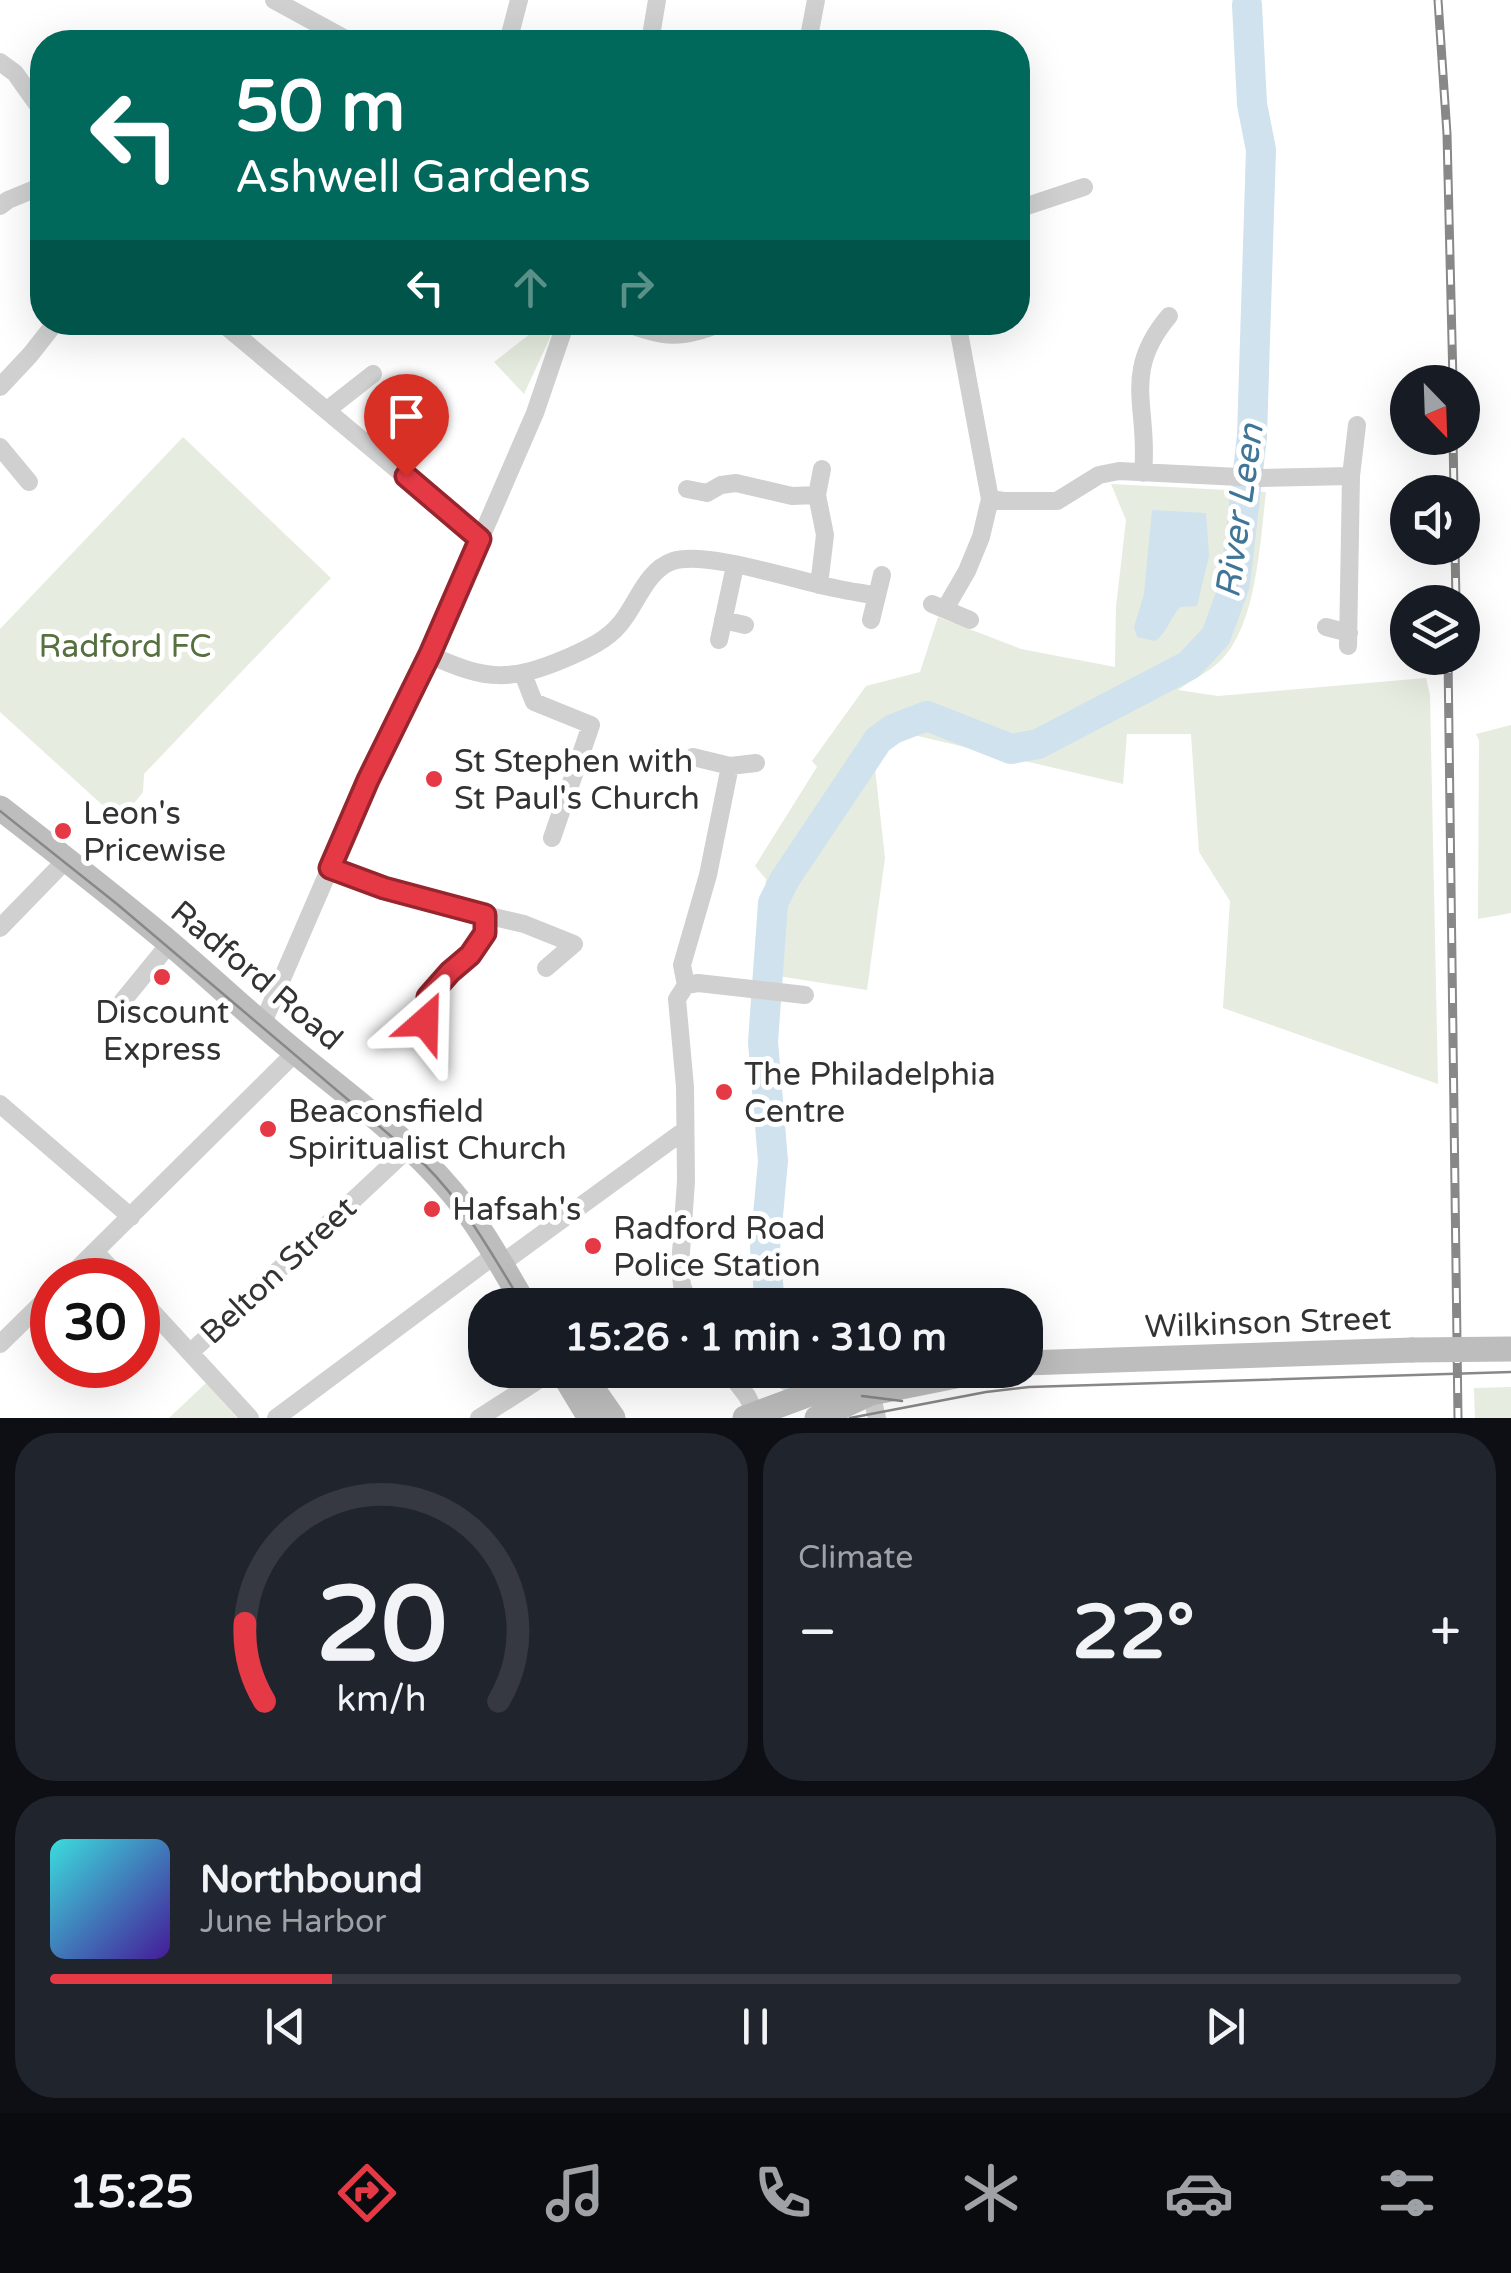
<!DOCTYPE html>
<html lang="en">
<head>
<meta charset="utf-8">
<style>
  body { margin:0; font-family:"Varela Round",sans-serif; background:#20242c; color:#f1f3f6; height:100vh; display:flex; flex-direction:column; font-size:38px; white-space:nowrap }
  * { box-sizing:border-box; margin:0 }
  p { font-size:32px; color:#9ea1a6 }
  .icon { flex:none; width:55px; height:55px; fill:none; stroke:currentColor; stroke-width:2; stroke-linecap:round; stroke-linejoin:round }
  .map { position:relative; height:1418px; overflow:hidden }
  .sheet { display:flex; flex-direction:column; gap:15px; padding:15px; background:#0d0f14; flex:1 }
  .sheet>* { flex:none }
  .top-card { position:absolute; left:30px; top:30px; width:1000px; height:305px; border-radius:40px; box-shadow:0 10px 40px #0002; background:#00695c; color:#fff; overflow:hidden }
  .needle { width:65px; rotate:157deg }
  .tools { position:absolute; left:1390px; top:365px; display:grid; gap:20px }
  .tools a { display:grid; place-items:center; width:90px; height:90px; border-radius:50%; background:#171b24; box-shadow:0 10px 40px #0002; font-size:50px }
  .speed { position:absolute; left:30px; top:1258px; display:flex; gap:20px; font-size:50px; font-weight:700; text-align:center }
  .speed>* { display:grid; place-content:center; width:130px; height:130px; border-radius:50%; background:#171b24; box-shadow:0 10px 40px #0002; line-height:1 }
  .speed .limit { border:15px solid #d22; background:#fff; color:#111 }
  .pin { position:absolute; display:grid; place-items:center; width:85px; height:85px; color:#fff; margin:-102px -42px; border-radius:50% 50% 50% 0; rotate:-45deg; box-shadow:0 0 10px #0007 }
  .pin .icon { rotate:45deg }
  .me { position:absolute; width:110px; margin:-55px; rotate:25deg; stroke-linejoin:round; filter:drop-shadow(0 0 8px #0008) }
  .turn { display:flex; align-items:center; gap:35px; height:210px; padding:0 40px; font-size:45px }
  .turn .icon { width:130px; height:130px; stroke-width:2.5 }
  .turn b { display:block; font-size:70px; line-height:85px }
  .lanes { display:flex; align-items:center; height:95px; padding:0 40px; background:#0003; justify-content:center; gap:50px; direction:ltr }
  .lanes .off { opacity:.35 }
  .big { font-size:75px; font-weight:700; line-height:1.1 }
  .sheet .tile { flex:1; display:flex; flex-direction:column; justify-content:center; gap:15px; min-width:0; padding:0 35px; border-radius:40px; background:#20242c }
  .sheet .dial { align-items:center; gap:0 }
  .dial svg { height:260px; overflow:visible; fill:none; stroke:#363941; stroke-width:7; stroke-linecap:round; text-anchor:middle }
  .dial text { fill:#f1f3f6; stroke:none }
  .song { display:flex; align-items:center; gap:30px }
  .cover { width:120px; height:120px; border-radius:15px; background:linear-gradient(135deg,hsl(180 70% 55%),hsl(260 70% 35%)) }
  .played { height:10px; border-radius:5px; background:linear-gradient(90deg,#e63946 20%,#363941 20%) }
  .keys { display:flex; justify-content:space-around; direction:ltr }
  .heat { display:flex; justify-content:space-between; align-items:center; font-size:55px; direction:ltr }
  .sheet .tiles { flex:1; display:grid; gap:15px; grid-template-columns:1fr 1fr }
  .tile:last-child { grid-column:span 2 }
  .trip { position:absolute; left:468px; top:1288px; width:575px; height:100px; border-radius:40px; background:#171b24; box-shadow:0 10px 40px #0002; font-weight:700; line-height:100px; text-align:center }
  .menu { display:flex; height:160px; justify-content:space-around; align-items:center; background:#090b0e; color:#9ea1a6 }
  .menu .icon { width:70px; height:70px }
  .menu .active { color:#e63946 }
  .menu b { font-size:45px; color:#f1f3f6 }
  .map>svg:first-child { display:block }
  .green { fill:#e6ecdf }
  .water { fill:#cfe2ee }
  .lines { fill:none; stroke-linecap:round; stroke-linejoin:round }
  .river { stroke:#cfe2ee; stroke-width:30 }
  .street { stroke:#d0d0d0; stroke-width:18 }
  .secondary { stroke:#bdbdbd; stroke-width:25 }
  .tram { stroke:#888; stroke-width:2.5 }
  .rail-casing { stroke:#888; stroke-width:9 }
  .rail { stroke:#fff; stroke-width:5; stroke-dasharray:15; stroke-linecap:butt }
  .secondary-bridge { stroke:#bdbdbd; stroke-width:25 }
  .route-casing { stroke:#96252e; stroke-width:25 }
  .route { stroke:#e63946; stroke-width:18 }
  .poi-dot { fill:#e63946; stroke:#fff; stroke-width:4 }
  .labels { text-anchor:middle; stroke-width:10; stroke-linejoin:round; paint-order:stroke }
  .park-label { font-size:32px; fill:#56703f; stroke:#fff }
  .poi-label { font-size:32px; fill:#333; stroke:#fff; text-anchor:start }
  .street-label { font-size:32px; fill:#333; stroke:#fff }
  .water-label { font-size:35px; font-style:italic; fill:#3f7597; stroke:#fff }
</style>
</head>
<body>
<div class="map">
<svg width="1511" height="1418" viewBox="0 0 1511 1418">
  <rect width="100%" height="100%" fill="#fff"/>
  <path class="green" d="M544 323 554 329 524 394 494 362Z
    M183 437 331 578 144 774 143 792 120 821 0 712V629Z
    M1111 484 1266 492C1260 541 1257 630 1217 664 1205 674 1190 681 1178 690L1218 696 1426 678 1430 695 1438 1084 1223 1008 1230 901 1199 852 1191 734H1127L1123 784 905 733 874 759 885 858 867 990 758 973 766 879 755 866 817 767 812 761 866 686 920 672 938 617 1021 649 1115 667 1116 607 1126 520Z
    M1511 725V913L1478 919 1479 740 1476 734Z
    M206 1383 237 1418H169Z
    M1511 1387V1418H1475L1474 1388Z"/>
  <path class="water" d="M1152 510 1206 513 1209 556 1197 606 1180 607C1170 618 1167 633 1155 641L1137 637 1134 627 1144 594Z"/>
  <g class="lines">
    <path class="river" d="M770 1305 765 1248 773 1161 763 1042 773 903 785 879 878 740 893 729 927 716 1011 749 1038 744 1189 665 1216 636 1235 584 1252 436 1261 150 1252 104 1247 5
      M787 1370 789 1376"/>
    <path class="street" d="M274 0 351 42
      M508 42 519 0
      M650 42 657 0
      M808 42 816 0
      M0 62 15 73 42 111
      M0 206 8 200 42 186
      M1018 209 1084 187
      M221 322 480 539
      M622 322C667 338 678 340 724 322
      M0 387 30 355 56 322
      M327 410 373 374
      M0 447 29 482
      M1143 473C1150 409 1120 374 1169 316
      M687 489 707 493 721 485 736 483 792 496 817 495
      M990 499 1004 501H1057L1099 475 1119 471 1259 478 1351 476
      M819 585 825 535 817 495 822 469
      M932 604 970 620
      M945 609 967 571 981 537 990 499 958 327 955 322
      M723 620 745 625
      M871 620 882 575
      M1326 627 1349 633
      M719 640 735 566
      M1348 646 1351 476 1357 425
      M430 655C487 681 511 682 569 657 587 649 607 640 620 624 637 604 646 570 673 561 706 550 801 582 839 589 852 592 864 593 877 596
      M523 674 534 702 591 725 552 838
      M693 757 730 766 756 763
      M330 868 385 887 485 915V933L470 955 450 972 428 997 425 1021 432 1050
      M485 915 524 924 574 944 546 968
      M0 928 66 860
      M686 985 682 965 708 875 730 766
      M121 1003 170 943
      M262 1025 368 780 430 655 535 413 566 322
      M0 1104 131 1217
      M95 1252 122 1280
      M501 1264 685 1130
      M66 1280 294 1054V1052
      M138 1296 250 1418
      M689 1305 682 1285 680 1267 686 1181 685 1087 677 999 686 985 698 983 805 995
      M0 1344 52 1293
      M191 1352 410 1147
      M727 1370 747 1396 756 1414
      M867 1388 871 1393 877 1418
      M276 1418 495 1255
      M479 1418 554 1370"/>
    <path class="secondary" d="M0 808C58 853 116 898 172 945 205 973 236 1002 269 1030 330 1083 398 1128 451 1191 480 1225 502 1266 525 1305
      M1025 1363 1412 1350
      M571 1370 597 1395 613 1418
      M564 1375 590 1418
      M745 1418 842 1382 883 1370
      M817 1418 871 1393 986 1370"/>
    <path class="tram" d="M0 811 117 904 425 1165C466 1206 493 1256 523 1305
      M862 1396 902 1401
      M850 1418 986 1392 1029 1387 1511 1372"/>
    <defs>
      <path id="rail" d="M1438 0 1447 134 1453 382
        M1453 438 1454 492
        M1455 548 1456 602
        M1448 658 1458 1418"/>
    </defs>
    <use href="#rail" class="rail-casing"/>
    <use href="#rail" class="rail"/>
    <path class="secondary-bridge" d="M1412 1350 1511 1349"/>
  </g>
  <g class="lines">
    <defs>
      <path id="route" d="M406 476 480 539 430 654 368 780 330 868 384 888 485 915V933L470 955 450 972 428 997 425 1022"/>
    </defs>
    <use href="#route" class="route-casing"/>
    <use href="#route" class="route"/>
  </g>
  <g class="poi-dot">
    <circle cx="434" cy="779" r="10"/>
    <circle cx="63" cy="831" r="10"/>
    <circle cx="162" cy="977" r="10"/>
    <circle cx="724" cy="1092" r="10"/>
    <circle cx="268" cy="1129" r="10"/>
    <circle cx="432" cy="1209" r="10"/>
    <circle cx="593" cy="1246" r="10"/>
  </g>
  <g class="labels">
    <g class="park-label">
      <text x="125" y="657">Radford FC</text>
    </g>
    <g class="poi-label">
      <text x="454" y="772">St Stephen with<tspan x="454" dy="37">St Paul's Church</tspan></text>
      <text x="83" y="824">Leon's<tspan x="83" dy="37">Pricewise</tspan></text>
      <text x="162" y="1023" text-anchor="middle">Discount<tspan x="162" dy="37">Express</tspan></text>
      <text x="744" y="1085">The Philadelphia<tspan x="744" dy="37">Centre</tspan></text>
      <text x="288" y="1122">Beaconsfield<tspan x="288" dy="37">Spiritualist Church</tspan></text>
      <text x="452" y="1220">Hafsah's</text>
      <text x="613" y="1239">Radford Road<tspan x="613" dy="37">Police Station</tspan></text>
    </g>
    <g class="street-label">
      <text transform="translate(257 975) rotate(40)" y="11">Radford Road</text>
      <text transform="translate(278 1270) rotate(-43)" y="11">Belton Street</text>
      <text transform="translate(1268 1322) rotate(-2)" y="11">Wilkinson Street</text>
    </g>
    <g class="water-label">
      <text transform="translate(1239 511) rotate(-82)" y="12">River Leen</text>
    </g>
  </g>
</svg>
<div class="tools">
<a><svg class="needle" viewBox="-14 -14 28 28"><path d="M0-13l5 13h-10z" fill="#e53935"/><path d="M0 13l5-13h-10z" fill="#9ea1a6"/></svg></a>
<a><svg class="icon" aria-label="sound" viewBox="0 0 24 24"><path d="M4 9h4l5-4v14l-5-4H4zM17 9q2 3 0 6"/></svg></a>
<a><svg class="icon" aria-label="layers" viewBox="0 0 24 24"><path d="M12 4l9 5-9 5-9-5zM3 14l9 5 9-5"/></svg></a>
</div>
<div class="speed"><div class="limit">30</div></div>
<div class="pin" style="left:406px;top:476px;background:#d93025"><svg class="icon" aria-label="arrive" viewBox="0 0 24 24"><path d="M6 21V4h12l-3 4 3 4H6"/></svg></div>
<svg class="me" style="left:425px;top:1022px" viewBox="-20 -20 40 40"><path d="M0-17L14 15 0 8-14 15z" fill="#e63946" stroke="#fff" stroke-width="4"/></svg>
<div class="trip">15:26 · 1 min · 310 m</div>
<div class="top-card">
<div class="turn"><svg class="icon" aria-label="left" viewBox="0 0 24 24"><path d="M17 20v-9H6M10 6l-5 5 5 5"/></svg><div><b>50 m</b>Ashwell Gardens</div></div>
<div class="lanes"><svg class="icon" aria-label="left" viewBox="0 0 24 24"><path d="M17 20v-9H6M10 6l-5 5 5 5"/></svg><svg class="icon off" aria-label="ahead" viewBox="0 0 24 24"><path d="M12 20V5M6 11l6-6 6 6"/></svg><svg class="icon off" aria-label="right" viewBox="0 0 24 24"><path d="M7 20v-9h11M14 6l5 5-5 5"/></svg></div>
</div>
</div>
<section class="sheet">
<div class="tiles">
<div class="tile dial"><svg viewBox="0 0 100 80">
<path d="M14 69A42 42 0 1 1 86 69"/>
<path d="M14 69A42 42 0 0 1 8 45" stroke="#e63946"/>
<text x="50" y="56" font-size="32" font-weight="700">20</text>
<text x="50" y="72" font-size="11">km/h</text>
</svg></div>
<div class="tile"><p>Climate</p>
<div class="heat"><a>−</a><b class="big">22°</b><a>+</a></div>
</div>
<div class="tile">
<div class="song"><i class="cover"></i><div><b>Northbound</b><p>June Harbor</p></div></div>
<div class="played"></div>
<div class="keys"><svg class="icon" aria-label="previous" viewBox="0 0 24 24"><path d="M18 5L8 12l10 7zM5 5v14"/></svg><svg class="icon" aria-label="pause" viewBox="0 0 24 24"><path d="M8 5v14M16 5v14"/></svg><svg class="icon" aria-label="next" viewBox="0 0 24 24"><path d="M6 5l10 7-10 7zM19 5v14"/></svg></div>
</div>
</div>
</section>
<nav class="menu">
<b>15:25</b>
<svg class="icon active" aria-label="directions" viewBox="0 0 24 24"><path d="M12 3l9 9-9 9-9-9zM9 14v-3h6M13 9l2 2-2 2"/></svg>
<svg class="icon" aria-label="music" viewBox="0 0 24 24"><path d="M9 18V5l10-2v13"/><circle cx="6" cy="18" r="3"/><circle cx="16" cy="16" r="3"/></svg>
<svg class="icon" aria-label="phone" viewBox="0 0 24 24"><path d="M5 4h4l2 5-3 2q2 4 5 5l2-3 5 2v4C11 20 4 13 5 4z"/></svg>
<svg class="icon" aria-label="climate" viewBox="0 0 24 24"><path d="M12 3v18M4 7l16 10M4 17L20 7"/></svg>
<svg class="icon" aria-label="car" viewBox="0 0 24 24"><path d="M5 17H2v-5l4-1 3-4h7l3 4 3 1v5h-3M9 17h6M6 11h13"/><circle cx="7" cy="17" r="2"/><circle cx="17" cy="17" r="2"/></svg>
<svg class="icon" aria-label="filters" viewBox="0 0 24 24"><path d="M4 7h16M4 17h16"/><circle cx="9" cy="7" r="2"/><circle cx="15" cy="17" r="2"/></svg>
</nav>
</body>
</html>
